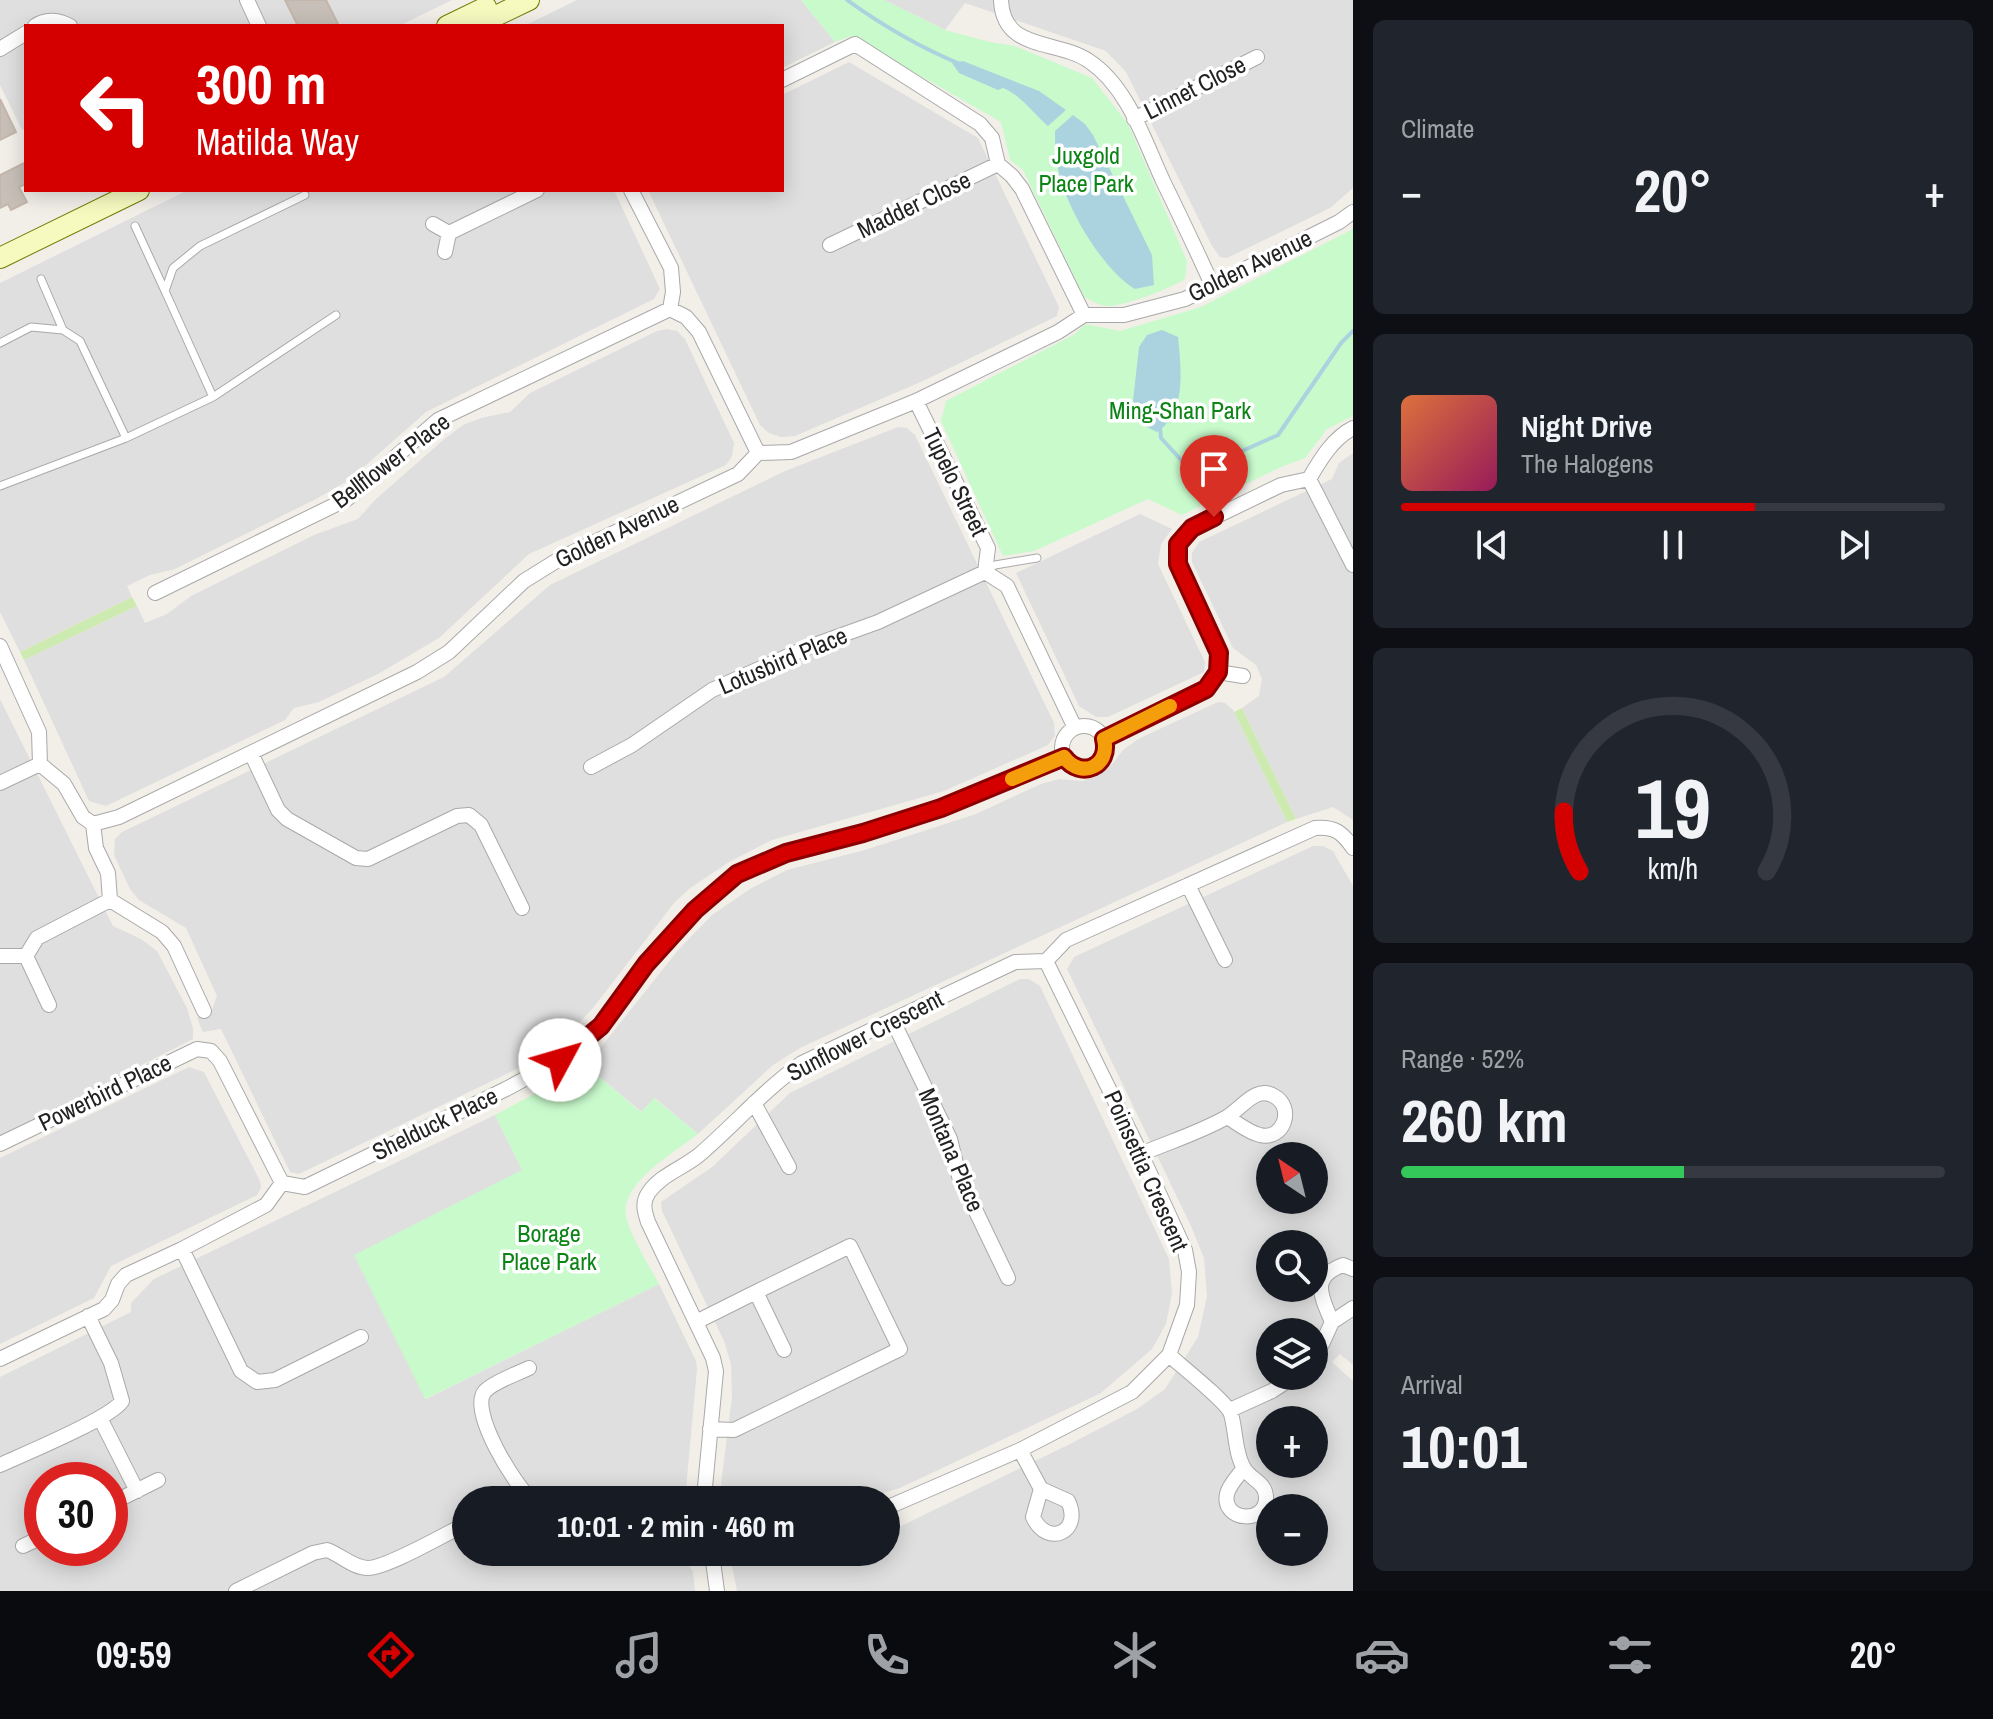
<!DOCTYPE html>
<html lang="en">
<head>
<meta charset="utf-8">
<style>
  body { margin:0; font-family:"Archivo Narrow",sans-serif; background:#20242c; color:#f1f3f6; height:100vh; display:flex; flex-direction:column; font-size:30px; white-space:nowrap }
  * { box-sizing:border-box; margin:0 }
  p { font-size:26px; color:#9ea1a6 }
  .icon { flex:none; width:44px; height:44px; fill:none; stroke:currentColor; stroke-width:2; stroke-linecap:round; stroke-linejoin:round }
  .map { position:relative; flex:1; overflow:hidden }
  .panel { display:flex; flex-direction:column; gap:20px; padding:20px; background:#0d0f14; width:640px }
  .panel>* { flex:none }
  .guide { position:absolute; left:24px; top:24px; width:760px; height:168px; border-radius:0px; box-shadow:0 4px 20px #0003; background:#d40000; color:#fff; overflow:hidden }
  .needle { width:52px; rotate:325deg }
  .buttons { position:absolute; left:1256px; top:1142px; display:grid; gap:16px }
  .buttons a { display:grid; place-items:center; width:72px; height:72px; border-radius:50%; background:#171b24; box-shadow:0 4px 20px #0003; font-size:40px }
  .speed { position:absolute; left:24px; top:1462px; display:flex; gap:16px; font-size:40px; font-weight:700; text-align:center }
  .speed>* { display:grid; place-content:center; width:104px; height:104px; border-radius:50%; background:#171b24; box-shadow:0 4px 20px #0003; line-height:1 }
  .speed .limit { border:12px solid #d22; background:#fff; color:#111 }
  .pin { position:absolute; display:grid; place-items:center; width:68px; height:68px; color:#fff; margin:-82px -34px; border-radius:50% 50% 50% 0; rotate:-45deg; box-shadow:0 0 8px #0007 }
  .pin .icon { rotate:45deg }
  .me { position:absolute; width:88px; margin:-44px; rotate:51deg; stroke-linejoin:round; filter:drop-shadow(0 0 6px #0008) }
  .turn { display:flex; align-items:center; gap:28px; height:168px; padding:0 40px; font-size:36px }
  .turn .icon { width:104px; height:104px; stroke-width:2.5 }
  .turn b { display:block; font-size:56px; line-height:68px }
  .big { font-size:60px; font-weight:700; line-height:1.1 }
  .panel .card { flex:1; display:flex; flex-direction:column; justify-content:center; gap:12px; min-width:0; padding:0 28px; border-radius:12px; background:#20242c }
  .panel .dial { align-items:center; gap:0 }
  .dial svg { height:208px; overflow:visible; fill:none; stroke:#363941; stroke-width:7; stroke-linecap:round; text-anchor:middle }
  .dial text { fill:#f1f3f6; stroke:none }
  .song { display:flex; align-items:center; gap:24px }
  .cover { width:96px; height:96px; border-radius:12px; background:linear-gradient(135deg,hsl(20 70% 55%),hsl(330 70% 35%)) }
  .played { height:8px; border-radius:4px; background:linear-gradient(90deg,#d40000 65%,#363941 65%) }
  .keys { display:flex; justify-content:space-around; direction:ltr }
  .heat { display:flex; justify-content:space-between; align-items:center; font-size:44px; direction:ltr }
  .charge { height:12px; border-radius:6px; background:linear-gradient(90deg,#34c759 52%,#363941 0) }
  .trip { position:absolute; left:452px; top:1486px; width:448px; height:80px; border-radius:40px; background:#171b24; box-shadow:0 4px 20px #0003; font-weight:700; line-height:80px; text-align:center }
  .dock { display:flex; height:128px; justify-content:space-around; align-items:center; background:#090b0e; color:#9ea1a6 }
  .dock .icon { width:56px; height:56px }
  .dock .on { color:#d40000 }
  .dock b { font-size:36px; color:#f1f3f6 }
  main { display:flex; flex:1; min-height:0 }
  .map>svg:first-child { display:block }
  .residential { fill:#e0dfdf; fill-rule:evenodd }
  .grass { fill:#cdebb0 }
  .park { fill:#c8facc }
  .water { fill:#aad3df }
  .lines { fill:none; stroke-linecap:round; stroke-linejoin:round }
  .stream { stroke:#aad3df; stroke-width:4 }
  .building { fill:#c7bfb8; stroke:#c4b6ab; stroke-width:2 }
  .lane-casing { stroke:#a9a9a9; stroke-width:9 }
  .street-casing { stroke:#a9a9a9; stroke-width:16 }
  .secondary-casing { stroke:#707d05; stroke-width:22 }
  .lane { stroke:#fff; stroke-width:7 }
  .street { stroke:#fff; stroke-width:14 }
  .secondary { stroke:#f7fabf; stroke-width:20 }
  .route-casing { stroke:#8a0000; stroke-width:20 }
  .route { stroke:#d40000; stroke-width:14 }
  .slow { stroke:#f59e0b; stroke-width:14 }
  .labels { text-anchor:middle; stroke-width:7; stroke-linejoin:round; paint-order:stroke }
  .street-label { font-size:24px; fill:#222; stroke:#fff }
  .park-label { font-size:24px; fill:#0c8416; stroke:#fff }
</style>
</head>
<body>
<main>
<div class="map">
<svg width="1353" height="1591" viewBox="0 0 1353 1591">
  <rect width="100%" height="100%" fill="#f2efe9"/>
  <path class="residential" d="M0 0H452L399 26H26V128L22 130 0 85Z
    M577 0H801L835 42 782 68V26H524Z
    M884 0H1353V188L1330 208 1227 258 1220 257 1212 246 1126 72 1106 51 965 3 945 30Z
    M849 62 978 138 1059 307 1057 316 923 381 795 436 781 437 769 433 760 425 648 190H782V95Z
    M188 190H614L660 289 654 299 426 412 349 480 316 499 175 569 150 575 127 586 132 597 20 652 0 612V283Z
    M667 329 677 331 685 339 734 443 732 456 726 465 529 554 439 638 378 674 319 702 294 708 285 720 106 806 89 801 24 660 137 606 145 623 167 614 191 596 314 535 358 519 375 500 442 441 463 425 481 418 510 412 530 393 657 331Z
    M898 427 907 428 915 435 1054 723 1055 736 1048 745 944 791 772 840 729 862 689 889 674 903 593 1008 566 1037 531 1062 299 1174 290 1172 221 1029 203 1032 197 1018 212 1010 217 996 186 928 139 900 130 889 114 855 115 839 122 832 444 677 550 585 785 471Z
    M1353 453V820L1333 807 1296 819 1242 708 1259 696 1262 679 1256 665 1233 648 1192 562V553L1199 542 1332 479 1339 463Z
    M1140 514 1172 529 1161 544 1158 564 1205 662 1204 672 1108 717H1096L1079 706 1016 573Z
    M0 699 113 926 141 939 157 951 187 1008 193 1028V1039L0 1137Z
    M1218 702 1225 703 1233 710 1287 822 800 1048 773 1065 698 1134 655 1098 642 1112 586 1066 679 949 712 915 750 889 787 870 865 850 976 814 1041 784 1059 779 1083 781 1100 774 1112 764 1124 749 1140 738Z
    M1313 846H1323L1333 851 1353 886V1365L1340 1354 1332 1362 1353 1381V1591H737L731 1560 736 1552H886V1528L899 1527 1072 1443 1137 1409 1165 1389 1198 1337 1207 1296 1204 1258 1191 1226 1067 969 1074 957ZM1270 1156H1314V1200H1270ZM1270 1244H1314V1288H1270ZM1270 1332H1314V1376H1270ZM1270 1420H1314V1464H1270ZM1270 1508H1314V1552H1270Z
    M1020 979H1029L1040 986 1169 1259 1172 1293 1166 1324 1152 1349 1101 1393 900 1488 859 1500H727L721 1484 732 1397 731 1364 724 1341 662 1211 661 1202 712 1167 790 1093Z
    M189 1067 204 1072 260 1181 261 1188 257 1195 111 1266 94 1298 0 1344V1158Z
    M495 1115 522 1170 426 1399 659 1284 696 1361 697 1369 685 1500H466V1552L667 1553 679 1557 688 1564 693 1572 695 1591H0V1377L131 1312V1303L154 1279ZM42 1480H110V1548H42Z"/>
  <path class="grass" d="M132 597 137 606 24 660 20 652Z
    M1242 708 1296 819 1287 822 1234 712Z"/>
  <path class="park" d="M801 0H884L945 30 990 42 1015 46 1092 78 1128 124 1187 261 1185 279C1169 289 1128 305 1109 306 1100 306 1092 301 1084 297L1023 170 1010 160 1001 122 851 36 835 42Z
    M1353 229V416L1327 429 1305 458 1281 467 1182 515 1148 499 1034 551 1003 556 941 421 946 401 1075 334 1085 324 1120 331 1201 307Z
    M586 1066 641 1112 654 1098 698 1134C675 1152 620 1183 626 1216 630 1236 649 1265 659 1284L425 1399 354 1255 522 1170 495 1115Z"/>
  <path class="water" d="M963 61 1039 91 1066 110 1048 126C1033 113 1021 95 1003 88L998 90 959 73 952 63Z
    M1073 115 1085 124 1093 135 1152 255 1154 285 1135 289C1101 269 1062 201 1057 163 1055 153 1055 142 1055 131Z
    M1162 330 1178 337C1181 368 1187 413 1157 432L1143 425 1133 401 1139 347 1147 335Z"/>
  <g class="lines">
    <path class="stream" d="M847 0C883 26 919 47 960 64
      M1160 428 1161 438 1193 473 1278 435 1341 343 1353 331"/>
  </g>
  <path class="building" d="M285 0H326L339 26H298Z
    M0 99 16 132 0 140Z
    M26 162V184L19 187 27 202 11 210 8 204 0 208V175Z"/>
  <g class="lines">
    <defs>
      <path id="lane" d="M135 226 165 291
        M41 279 63 330
        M0 343 31 327 63 330 80 341 126 438
        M213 397 165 291 173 268 200 246 305 195
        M0 486 126 438 213 397 336 315
        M985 572 995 565 1037 558"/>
      <path id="street" d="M247 0 259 26
        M1001 0C1003 52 1057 39 1089 61 1128 87 1144 140 1163 181 1180 216 1197 251 1213 287
        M35 26C46 18 59 20 70 26
        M0 49 26 33
        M782 80 855 44 980 124 992 138 998 164 1012 176 1022 189 1084 315
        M1134 119 1257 57
        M631 190 671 268 673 292 670 309 686 317 699 332 758 453
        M433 224 449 233 445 252
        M449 233 537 190
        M830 245 998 164
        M916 401 988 548 985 572 1007 586 1075 728
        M1309 479 1353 565
        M155 593 347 499 438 420 670 309
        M0 646 39 732 40 764 64 784 83 817 93 824 119 817 417 672 449 652 524 581 561 558 738 474 758 453 791 452 916 401 1058 332 1084 315H1124L1185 299 1339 222 1353 212
        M1218 672 1243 676
        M1062 748a22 22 0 1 1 44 0a22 22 0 1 1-44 0Z
        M1104 739 1206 689 1218 672 1219 653 1178 564V544L1192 528 1281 485 1309 479C1320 460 1333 438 1353 428
        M251 753 278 810 287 819 356 858 368 859 457 816 469 815 481 825 522 908
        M591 767 632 745 712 690 806 648 878 622 985 572
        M0 783 40 764
        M93 824 96 848 108 873 110 900 162 932 174 946 204 1011
        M1188 885 1225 960
        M0 956H26L37 938 110 900
        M26 956 49 1005
        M893 1021 950 1139 959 1176 1008 1278
        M754 1103 789 1167
        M0 1144 197 1049 211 1051 220 1061 282 1183
        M1141 1154C1169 1142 1201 1132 1227 1117 1242 1108 1256 1085 1274 1096 1295 1107 1284 1141 1260 1135 1249 1133 1236 1122 1227 1117
        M182 1249 241 1371 257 1382 275 1380 361 1337
        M696 1322 756 1292
        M1332 1322C1321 1296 1310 1277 1343 1265L1353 1269
        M1314 1353 1322 1344 1332 1322 1353 1308
        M1169 1355C1181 1366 1227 1402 1231 1414 1236 1431 1235 1454 1244 1468 1250 1479 1265 1482 1266 1496 1268 1525 1221 1522 1227 1494 1229 1485 1238 1476 1244 1468
        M0 1359 104 1309 112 1300 118 1284 126 1275 182 1249 266 1205 282 1183 305 1187 506 1089 560 1060 601 1026 646 964 695 910 737 874 786 853 863 833 941 808 1064 757
        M529 1368C517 1374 495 1381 485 1391 468 1410 515 1486 532 1500
        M1230 1410 1272 1391 1295 1376
        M100 1418 137 1491
        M710 1429 734 1430 900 1349 850 1246 756 1292 784 1350
        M1020 1450 1041 1489 1068 1501C1083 1532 1047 1548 1033 1517L1041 1489
        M0 1465C24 1454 110 1419 122 1401L111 1363 88 1316
        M707 1500 705 1487 716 1371 713 1358 648 1222C644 1210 642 1202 649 1192 661 1175 683 1168 699 1155 734 1125 764 1090 802 1063L1015 962 1046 961 1066 940 1315 828C1334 826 1342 832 1353 848
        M110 1504 158 1480
        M886 1508 1020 1450 1132 1392 1169 1355 1187 1305 1189 1272 1185 1250 1141 1154 1046 961
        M23 1546 42 1537
        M712 1554 717 1591
        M236 1591 313 1553 327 1550C341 1555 353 1568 368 1568 387 1568 445 1534 466 1524"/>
      <path id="secondary" d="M447 26 486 7
        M475 26 529 0
        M0 258 139 190"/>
    </defs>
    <use href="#lane" class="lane-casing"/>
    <use href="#street" class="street-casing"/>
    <use href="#secondary" class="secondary-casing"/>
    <use href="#lane" class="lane"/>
    <use href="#street" class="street"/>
    <use href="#secondary" class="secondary"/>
  </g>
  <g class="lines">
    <defs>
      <path id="route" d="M560 1060 601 1026 646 964 695 910 737 874 786 853 863 833 941 808 1064 757C1081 780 1111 766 1104 739L1206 689 1218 672 1219 653 1178 564V544L1192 528 1214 517"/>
    </defs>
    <use href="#route" class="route-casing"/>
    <use href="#route" class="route"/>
    <path class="slow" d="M1012 779 1064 757C1081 780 1111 766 1104 739L1170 706"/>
  </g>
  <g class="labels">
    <g class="street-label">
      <text transform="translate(1195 88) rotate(-27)" y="8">Linnet Close</text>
      <text transform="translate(914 205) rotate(-26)" y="8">Madder Close</text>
      <text transform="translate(1250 266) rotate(-26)" y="8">Golden Avenue</text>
      <text transform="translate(391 461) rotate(-37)" y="8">Bellflower Place</text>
      <text transform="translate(955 482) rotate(64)" y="8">Tupelo Street</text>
      <text transform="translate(617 532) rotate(-26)" y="8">Golden Avenue</text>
      <text transform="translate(783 661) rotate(-23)" y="8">Lotusbird Place</text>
      <text transform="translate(865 1036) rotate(-27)" y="8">Sunflower Crescent</text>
      <text transform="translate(105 1093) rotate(-26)" y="8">Powerbird Place</text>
      <text transform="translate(435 1124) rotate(-26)" y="8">Shelduck Place</text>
      <text transform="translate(951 1150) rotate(67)" y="8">Montana Place</text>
      <text transform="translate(1146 1171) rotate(66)" y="8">Poinsettia Crescent</text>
    </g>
    <g class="park-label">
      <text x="1086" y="164">Juxgold<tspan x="1086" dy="28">Place Park</tspan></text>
      <text x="1180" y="419">Ming-Shan Park</text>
      <text x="549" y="1242">Borage<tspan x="549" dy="28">Place Park</tspan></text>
    </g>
  </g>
</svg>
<div class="buttons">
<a><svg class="needle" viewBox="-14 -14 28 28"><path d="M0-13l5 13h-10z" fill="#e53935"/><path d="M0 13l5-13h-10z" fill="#9ea1a6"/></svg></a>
<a><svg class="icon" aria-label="search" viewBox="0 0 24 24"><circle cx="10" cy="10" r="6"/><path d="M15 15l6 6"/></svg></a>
<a><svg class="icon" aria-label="layers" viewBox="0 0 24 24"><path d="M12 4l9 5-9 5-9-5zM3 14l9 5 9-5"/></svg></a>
<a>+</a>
<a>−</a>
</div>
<div class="speed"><div class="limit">30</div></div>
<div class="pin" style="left:1214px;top:517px;background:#d93025"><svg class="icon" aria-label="arrive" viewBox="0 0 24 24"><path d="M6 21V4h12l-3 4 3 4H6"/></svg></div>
<svg class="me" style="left:560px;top:1060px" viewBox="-20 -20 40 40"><circle r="19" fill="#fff"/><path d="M0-13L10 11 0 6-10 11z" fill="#d40000"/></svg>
<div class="trip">10:01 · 2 min · 460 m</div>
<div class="guide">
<div class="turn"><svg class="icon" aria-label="left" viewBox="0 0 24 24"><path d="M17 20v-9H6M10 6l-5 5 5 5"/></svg><div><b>300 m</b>Matilda Way</div></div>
</div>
</div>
<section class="panel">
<div class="card"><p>Climate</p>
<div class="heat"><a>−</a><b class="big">20°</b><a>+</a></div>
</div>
<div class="card">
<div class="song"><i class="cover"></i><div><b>Night Drive</b><p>The Halogens</p></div></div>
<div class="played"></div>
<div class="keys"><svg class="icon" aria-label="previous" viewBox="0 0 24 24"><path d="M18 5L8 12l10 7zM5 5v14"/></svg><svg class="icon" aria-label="pause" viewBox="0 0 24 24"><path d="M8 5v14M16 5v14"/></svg><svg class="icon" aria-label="next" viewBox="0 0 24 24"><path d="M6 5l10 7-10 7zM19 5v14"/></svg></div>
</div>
<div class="card dial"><svg viewBox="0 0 100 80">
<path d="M14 69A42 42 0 1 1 86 69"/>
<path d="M14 69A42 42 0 0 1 8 46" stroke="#d40000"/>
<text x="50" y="56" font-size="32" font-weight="700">19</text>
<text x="50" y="72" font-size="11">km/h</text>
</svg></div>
<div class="card"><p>Range · 52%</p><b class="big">260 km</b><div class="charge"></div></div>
<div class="card"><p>Arrival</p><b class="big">10:01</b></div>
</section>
</main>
<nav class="dock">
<b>09:59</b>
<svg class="icon on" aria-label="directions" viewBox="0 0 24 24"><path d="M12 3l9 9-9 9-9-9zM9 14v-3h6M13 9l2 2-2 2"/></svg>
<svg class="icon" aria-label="music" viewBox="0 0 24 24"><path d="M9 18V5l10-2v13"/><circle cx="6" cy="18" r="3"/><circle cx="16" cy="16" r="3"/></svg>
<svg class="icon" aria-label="phone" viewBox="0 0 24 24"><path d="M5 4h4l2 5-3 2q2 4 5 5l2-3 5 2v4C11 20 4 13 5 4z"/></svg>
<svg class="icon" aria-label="climate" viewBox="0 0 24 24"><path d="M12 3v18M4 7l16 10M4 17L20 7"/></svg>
<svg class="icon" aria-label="car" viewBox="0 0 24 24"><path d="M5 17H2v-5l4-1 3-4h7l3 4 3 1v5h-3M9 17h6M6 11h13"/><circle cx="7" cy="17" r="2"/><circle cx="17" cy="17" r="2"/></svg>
<svg class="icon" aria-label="filters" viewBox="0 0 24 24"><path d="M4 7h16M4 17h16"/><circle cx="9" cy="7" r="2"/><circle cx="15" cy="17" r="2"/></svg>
<b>20°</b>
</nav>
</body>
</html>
